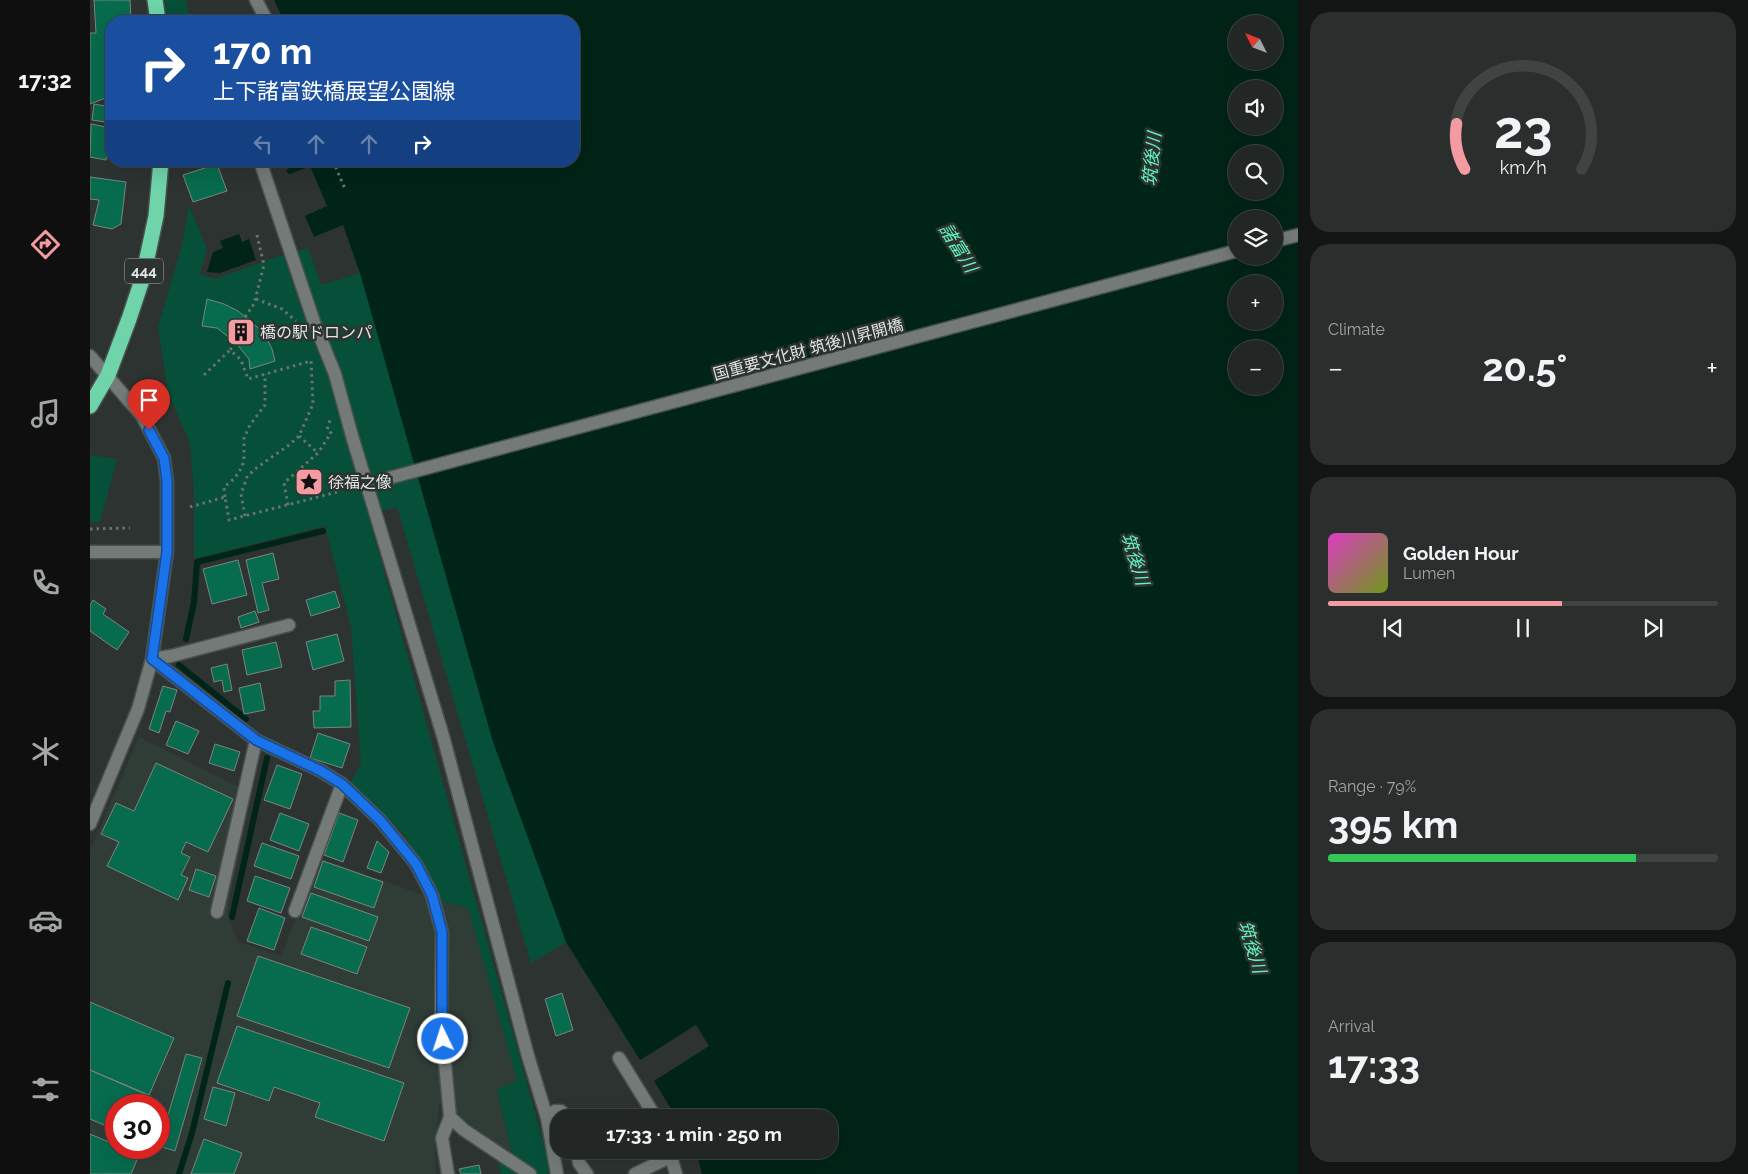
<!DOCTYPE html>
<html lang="en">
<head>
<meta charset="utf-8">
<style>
  body { margin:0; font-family:Raleway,"Noto Sans JP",sans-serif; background:#2a2e2c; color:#f1f3f6; height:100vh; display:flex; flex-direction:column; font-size:19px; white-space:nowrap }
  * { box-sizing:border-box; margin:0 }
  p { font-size:16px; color:#a2a5a6 }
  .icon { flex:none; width:28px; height:28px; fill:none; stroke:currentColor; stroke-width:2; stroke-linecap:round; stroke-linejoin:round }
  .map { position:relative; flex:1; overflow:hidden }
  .drawer { display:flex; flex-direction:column; gap:12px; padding:12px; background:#131514; width:450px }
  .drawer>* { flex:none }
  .banner { position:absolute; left:15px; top:15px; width:475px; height:152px; border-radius:20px; box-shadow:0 5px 20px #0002,0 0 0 1px #3f4341; background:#1a4fa0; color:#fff; overflow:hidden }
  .needle { width:32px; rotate:312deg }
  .controls { position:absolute; left:1138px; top:15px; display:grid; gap:10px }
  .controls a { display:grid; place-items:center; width:55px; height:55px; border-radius:50%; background:#222624; box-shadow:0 5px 20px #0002,0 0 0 1px #3f4341; font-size:25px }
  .speed { position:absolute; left:15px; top:1094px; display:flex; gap:10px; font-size:25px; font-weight:700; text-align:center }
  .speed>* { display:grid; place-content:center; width:65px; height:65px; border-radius:50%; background:#222624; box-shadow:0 5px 20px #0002,0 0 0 1px #3f4341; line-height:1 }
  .speed .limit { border:8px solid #d22; background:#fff; color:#111 }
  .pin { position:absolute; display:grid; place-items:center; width:42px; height:42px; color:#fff; margin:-51px -21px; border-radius:50% 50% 50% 0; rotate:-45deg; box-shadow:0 0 5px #0007 }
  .pin .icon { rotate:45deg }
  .me { position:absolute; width:55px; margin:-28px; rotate:356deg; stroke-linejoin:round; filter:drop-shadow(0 0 4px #0008) }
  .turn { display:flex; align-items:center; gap:18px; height:105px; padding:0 25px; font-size:22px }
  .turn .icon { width:65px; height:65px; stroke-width:2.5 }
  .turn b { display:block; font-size:35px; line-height:42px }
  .lanes { display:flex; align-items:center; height:48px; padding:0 25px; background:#0003; justify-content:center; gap:25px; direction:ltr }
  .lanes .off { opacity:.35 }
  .big { font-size:38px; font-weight:700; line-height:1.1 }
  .drawer .card { flex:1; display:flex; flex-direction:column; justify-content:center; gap:8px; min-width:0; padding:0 18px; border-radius:20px; background:#2a2e2c }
  .drawer .dial { align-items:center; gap:0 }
  .dial svg { height:130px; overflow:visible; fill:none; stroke:#3f4341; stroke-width:7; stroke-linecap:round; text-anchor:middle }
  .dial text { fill:#f1f3f6; stroke:none }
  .song { display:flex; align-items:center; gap:15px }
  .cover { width:60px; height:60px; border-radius:8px; background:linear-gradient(135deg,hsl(310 70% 55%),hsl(80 70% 35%)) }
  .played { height:5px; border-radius:2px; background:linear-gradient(90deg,#f49aa1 60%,#3f4341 60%) }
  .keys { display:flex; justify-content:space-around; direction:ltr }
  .heat { display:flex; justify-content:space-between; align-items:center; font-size:28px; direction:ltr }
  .charge { height:8px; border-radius:4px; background:linear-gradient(90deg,#34c759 79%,#3f4341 0) }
  .trip { position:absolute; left:460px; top:1109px; width:288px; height:50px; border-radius:20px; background:#222624; box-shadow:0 5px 20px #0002,0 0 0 1px #3f4341; font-weight:700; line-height:50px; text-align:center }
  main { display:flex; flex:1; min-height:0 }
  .menu { display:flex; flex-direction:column; width:90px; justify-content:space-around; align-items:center; background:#0e0f0e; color:#a2a5a6 }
  .menu .icon { width:35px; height:35px }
  .menu .on { color:#f49aa1 }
  .menu b { font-size:22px; color:#f1f3f6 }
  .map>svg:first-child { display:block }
  .built { fill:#303d37; fill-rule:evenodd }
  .green { fill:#064f38 }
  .water { fill:#002417; fill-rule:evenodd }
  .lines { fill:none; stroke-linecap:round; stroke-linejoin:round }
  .stream { stroke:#002417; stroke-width:6 }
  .building { fill:#076b4d; stroke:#7d8480 }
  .minor-casing { stroke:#4a504d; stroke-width:15 }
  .highway-casing { stroke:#4a504d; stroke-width:18 }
  .path { stroke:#6d726f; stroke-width:3; stroke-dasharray:2.5 4; stroke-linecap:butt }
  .minor { stroke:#737a77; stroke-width:12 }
  .highway { stroke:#6fd4aa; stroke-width:15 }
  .route-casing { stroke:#114b97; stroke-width:12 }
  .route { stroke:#1a73e8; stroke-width:9 }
  .labels { text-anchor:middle; stroke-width:5; stroke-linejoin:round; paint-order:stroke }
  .shield { fill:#2d3330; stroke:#abb0ad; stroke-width:1 }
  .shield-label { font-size:15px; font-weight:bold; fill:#e1e5e3 }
  .poi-label { font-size:16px; fill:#e1e5e3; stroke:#2d3330; text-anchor:start }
  .street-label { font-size:16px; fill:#e1e5e3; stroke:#2d3330 }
  .water-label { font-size:18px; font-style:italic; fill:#60f5bd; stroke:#2d3330 }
</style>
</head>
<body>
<main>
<nav class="menu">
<b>17:32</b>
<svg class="icon on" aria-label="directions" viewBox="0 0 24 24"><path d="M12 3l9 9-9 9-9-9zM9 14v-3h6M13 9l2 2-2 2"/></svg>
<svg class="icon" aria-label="music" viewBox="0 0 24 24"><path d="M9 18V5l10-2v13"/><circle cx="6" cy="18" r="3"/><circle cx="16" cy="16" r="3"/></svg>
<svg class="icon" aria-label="phone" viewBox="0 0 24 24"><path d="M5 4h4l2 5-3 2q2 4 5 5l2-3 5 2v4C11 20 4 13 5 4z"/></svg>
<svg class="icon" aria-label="climate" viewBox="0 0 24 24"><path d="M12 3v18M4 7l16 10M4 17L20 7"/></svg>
<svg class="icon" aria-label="car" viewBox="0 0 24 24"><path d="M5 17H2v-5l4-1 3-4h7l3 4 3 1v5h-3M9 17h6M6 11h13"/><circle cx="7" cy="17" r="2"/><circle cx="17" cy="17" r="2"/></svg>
<svg class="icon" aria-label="filters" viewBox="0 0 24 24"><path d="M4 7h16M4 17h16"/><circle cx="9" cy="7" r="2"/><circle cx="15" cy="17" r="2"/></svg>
</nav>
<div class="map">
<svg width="1208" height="1174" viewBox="0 0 1208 1174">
  <rect width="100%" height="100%" fill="#2d3330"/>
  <path class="built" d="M49 737 161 793 137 913 148 942 192 956 227 857 353 902 378 908 428 1080 407 1091 422 1154 349 1102 345 1156 346 1174H0V851ZM26 1105H69V1148H26Z"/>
  <path class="green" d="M75 0H96L100 21H77Z
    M99 205 117 249 110 274 125 279 183 258 218 248 231 285 270 273 455 758 550 1060 476 942 441 963 307 507 278 514 461 1170 456 1174H411L408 1164 422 1153 407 1090 427 1080 378 908 353 902 313 834 260 783 271 764 261 627 235 526 104 559V493L100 443 78 393 68 327 92 245Z
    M0 455 27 459 10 522H0Z"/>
  <path class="water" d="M184 0H1208V1174H612L606 1150H739V1118L586 1117 564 1081 619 1046 606 1025 550 1060 476 942 403 742 270 273 253 225 224 237 215 216 237 206 218 161H484V21H194ZM1146 24H1184V61H1146ZM1146 89H1184V126H1146ZM1146 154H1184V191H1146ZM1146 219H1184V256H1146ZM1146 284H1184V321H1146ZM1146 349H1184V386H1146Z
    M149 234 152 242 159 239 166 260 130 273 117 272 123 252 133 248 130 241Z"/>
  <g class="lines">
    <path class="stream" d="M200 171 225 161
      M96 639 104 602 107 562 233 531
      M89 665 156 719
      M142 917 177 758
      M89 1174 102 1133 138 983"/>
  </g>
  <path class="building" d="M4 0H40L41 21H21V96L0 104V33H6Z
    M4 104 21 107V123L2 120Z
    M1 124 21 128 16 160 0 157Z
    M127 164 137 191 103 202 93 175Z
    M0 177 36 182 31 224 22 229 3 225 9 200 0 199Z
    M117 299 134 304 148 311 162 322 175 335 182 349 185 361 160 369 159 359 146 343 127 328 112 326Z
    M183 553 189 579 172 583 179 610 168 613 156 560Z
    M148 560 157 595 122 604 113 569Z
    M245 591 250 607 221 616 216 600Z
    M3 600 16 609 13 614 39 632 27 650 0 631V605Z
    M165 611 169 622 151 628 148 617Z
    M247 634 254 661 223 670 216 642Z
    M186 642 192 667 157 675 152 650Z
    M137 664 142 690 134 692 132 680 124 682 121 668Z
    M260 680 261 727 224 728 223 711H230V696H245V681Z
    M170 683 175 710 154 714 149 688Z
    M73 686 87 690 80 712 76 711 69 733 59 729Z
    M86 721 109 731 98 754 76 745Z
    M228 733 260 744 252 768 220 758Z
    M125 744 150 752 144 771 119 763Z
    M66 763 143 799 118 852 96 842 91 853 100 857 91 875 98 878 88 900 17 866 29 842 11 834 26 803 44 811Z
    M187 765 212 774 200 809 174 800Z
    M190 813 219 824 209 851 180 840Z
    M249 813 268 820 253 862 234 855Z
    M287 841 299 852 291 873 277 868Z
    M172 843 209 856 201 879 164 866Z
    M233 861 293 882 284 908 224 887Z
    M106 869 126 876 119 897 99 890Z
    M165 876 200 888 191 913 157 901Z
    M221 893 288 917 279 941 212 917Z
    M169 908 195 918 184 950 157 941Z
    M221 927 277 947 267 974 211 954Z
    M168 956 320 1008 299 1068 147 1016Z
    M472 993 483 1030 466 1036 455 999Z
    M0 1002 84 1038 59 1095 0 1070Z
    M147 1026 314 1083 294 1141 225 1117 230 1103 184 1087 179 1101 127 1083Z
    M96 1054 112 1058 85 1151 69 1146Z
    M0 1070 62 1097 59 1105H26V1130L0 1119Z
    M123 1087 145 1093 136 1126 114 1119Z
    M0 1134 26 1145V1148H32L49 1155 41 1174H0Z
    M114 1139 152 1153 144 1174H101Z
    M389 1165 391 1174H371L369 1169Z"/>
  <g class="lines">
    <defs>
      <path id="minor" d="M166 0 177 21
        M170 161 224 322 245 374 262 436 353 736 438 1056 457 1118 467 1174
        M1184 241 1208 235
        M0 356 52 416 74 458 77 481V552L62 659 48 709 0 824
        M299 478 1146 251
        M0 552H77
        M62 659 166 740 231 771 252 784 290 820 326 864 342 895 352 932 351 1020 360 1117 352 1138 358 1174
        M62 659 81 656 199 625
        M205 911 252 784
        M127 912 166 740
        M529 1058 566 1118
        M360 1117 374 1130 440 1174
        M457 1118 465 1111H471L478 1118
        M487 1150 489 1163 497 1174
        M579 1150 586 1174
        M545 1174 582 1156"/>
      <path id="highway" d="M65 0 68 21
        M0 406 18 375 39 319 53 277 66 216 71 161"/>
    </defs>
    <use href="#minor" class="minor-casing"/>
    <use href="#highway" class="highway-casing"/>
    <path class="path" d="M243 161 255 189
      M166 299 192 309 206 321
      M155 317 164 304 174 265 166 231
      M146 343 140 350 151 360 158 379 221 361
      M114 375 140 350
      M209 436 228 453
      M135 497 134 487 145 478 152 467 154 460V438L160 425 175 405V374
      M198 505 194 483 228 453 241 433 237 430 240 420
      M100 507 135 497 139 520 247 492
      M155 516 151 494 157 477 165 469 199 445 209 436 223 404 221 359
      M0 529 40 528"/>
    <use href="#minor" class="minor"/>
    <use href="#highway" class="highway"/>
  </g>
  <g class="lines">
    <defs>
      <path id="route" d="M59 430 74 458 77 481V552L62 659 166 740 231 771 252 784 290 820 326 864 342 895 352 932V1020L353 1039"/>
    </defs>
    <use href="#route" class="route-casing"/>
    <use href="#route" class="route"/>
  </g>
  <defs>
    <symbol id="building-square" viewBox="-11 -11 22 22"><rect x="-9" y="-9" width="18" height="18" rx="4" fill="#f49aa1" stroke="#2d3330"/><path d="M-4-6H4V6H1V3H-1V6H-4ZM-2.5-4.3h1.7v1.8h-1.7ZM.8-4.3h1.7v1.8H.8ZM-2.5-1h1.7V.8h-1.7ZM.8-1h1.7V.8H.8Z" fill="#111"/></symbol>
    <symbol id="sight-square" viewBox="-11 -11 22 22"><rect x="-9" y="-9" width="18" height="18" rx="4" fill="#f49aa1" stroke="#2d3330"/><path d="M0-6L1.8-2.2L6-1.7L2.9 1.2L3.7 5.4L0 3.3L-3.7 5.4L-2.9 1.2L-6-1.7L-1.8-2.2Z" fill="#111"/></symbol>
  </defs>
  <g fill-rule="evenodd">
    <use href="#building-square" x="135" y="316" width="32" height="32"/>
    <use href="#sight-square" x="203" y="466" width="32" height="32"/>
  </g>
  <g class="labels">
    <rect class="shield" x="35" y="258.5" width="38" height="25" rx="4"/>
    <g class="shield-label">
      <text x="54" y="276">444</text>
    </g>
    <g class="poi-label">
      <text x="170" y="338">橋の駅ドロンパ</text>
      <text x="238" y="488">徐福之像</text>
    </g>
    <g class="street-label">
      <text transform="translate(718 349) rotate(-15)" y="6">国重要文化財 筑後川昇開橋</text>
    </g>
    <g class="water-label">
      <text transform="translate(1062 159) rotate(-84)" y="6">筑後川</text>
      <text transform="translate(868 248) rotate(58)" y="6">諸富川</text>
      <text transform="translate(1045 559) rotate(73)" y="6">筑後川</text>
      <text transform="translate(1162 947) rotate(73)" y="6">筑後川</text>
    </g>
  </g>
</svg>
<div class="controls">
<a><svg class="needle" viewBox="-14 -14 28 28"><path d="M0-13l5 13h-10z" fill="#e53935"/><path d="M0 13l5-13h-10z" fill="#a2a5a6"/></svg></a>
<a><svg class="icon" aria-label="sound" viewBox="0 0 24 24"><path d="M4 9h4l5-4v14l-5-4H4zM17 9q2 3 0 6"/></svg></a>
<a><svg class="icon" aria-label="search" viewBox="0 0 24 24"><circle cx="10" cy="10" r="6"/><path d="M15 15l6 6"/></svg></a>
<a><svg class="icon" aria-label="layers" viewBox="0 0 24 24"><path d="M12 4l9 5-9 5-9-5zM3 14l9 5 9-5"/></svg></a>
<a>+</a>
<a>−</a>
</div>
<div class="speed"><div class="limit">30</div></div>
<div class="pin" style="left:59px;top:430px;background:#d93025"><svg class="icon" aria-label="arrive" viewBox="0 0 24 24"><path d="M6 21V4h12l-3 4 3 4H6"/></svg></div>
<svg class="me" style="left:353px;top:1039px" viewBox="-20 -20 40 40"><circle r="17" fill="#1a73e8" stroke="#fff" stroke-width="3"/><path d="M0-11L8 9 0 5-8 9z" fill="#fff"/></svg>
<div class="trip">17:33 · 1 min · 250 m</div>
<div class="banner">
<div class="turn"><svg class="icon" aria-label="right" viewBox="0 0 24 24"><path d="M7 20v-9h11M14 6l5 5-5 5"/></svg><div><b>170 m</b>上下諸富鉄橋展望公園線</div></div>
<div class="lanes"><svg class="icon off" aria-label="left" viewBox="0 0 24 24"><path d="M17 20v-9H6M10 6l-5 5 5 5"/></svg><svg class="icon off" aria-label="ahead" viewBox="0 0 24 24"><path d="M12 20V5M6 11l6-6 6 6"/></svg><svg class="icon off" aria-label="ahead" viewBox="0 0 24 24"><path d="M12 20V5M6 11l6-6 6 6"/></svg><svg class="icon" aria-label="right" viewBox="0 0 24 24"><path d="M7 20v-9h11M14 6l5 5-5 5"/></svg></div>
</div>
</div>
<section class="drawer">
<div class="card dial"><svg viewBox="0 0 100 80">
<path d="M14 69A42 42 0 1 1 86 69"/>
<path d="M14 69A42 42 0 0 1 9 41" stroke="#f49aa1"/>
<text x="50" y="56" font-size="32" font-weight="700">23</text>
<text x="50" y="72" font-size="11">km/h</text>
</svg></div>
<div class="card"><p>Climate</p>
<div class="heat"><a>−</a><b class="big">20.5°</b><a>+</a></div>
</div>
<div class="card">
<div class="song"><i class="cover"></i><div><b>Golden Hour</b><p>Lumen</p></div></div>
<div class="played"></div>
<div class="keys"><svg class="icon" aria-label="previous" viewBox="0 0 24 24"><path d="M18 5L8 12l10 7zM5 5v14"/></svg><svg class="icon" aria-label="pause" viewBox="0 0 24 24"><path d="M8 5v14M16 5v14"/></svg><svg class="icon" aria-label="next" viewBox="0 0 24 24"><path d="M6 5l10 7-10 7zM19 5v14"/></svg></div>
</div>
<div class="card"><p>Range · 79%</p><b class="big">395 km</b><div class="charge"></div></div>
<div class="card"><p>Arrival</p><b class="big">17:33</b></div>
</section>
</main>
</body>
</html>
